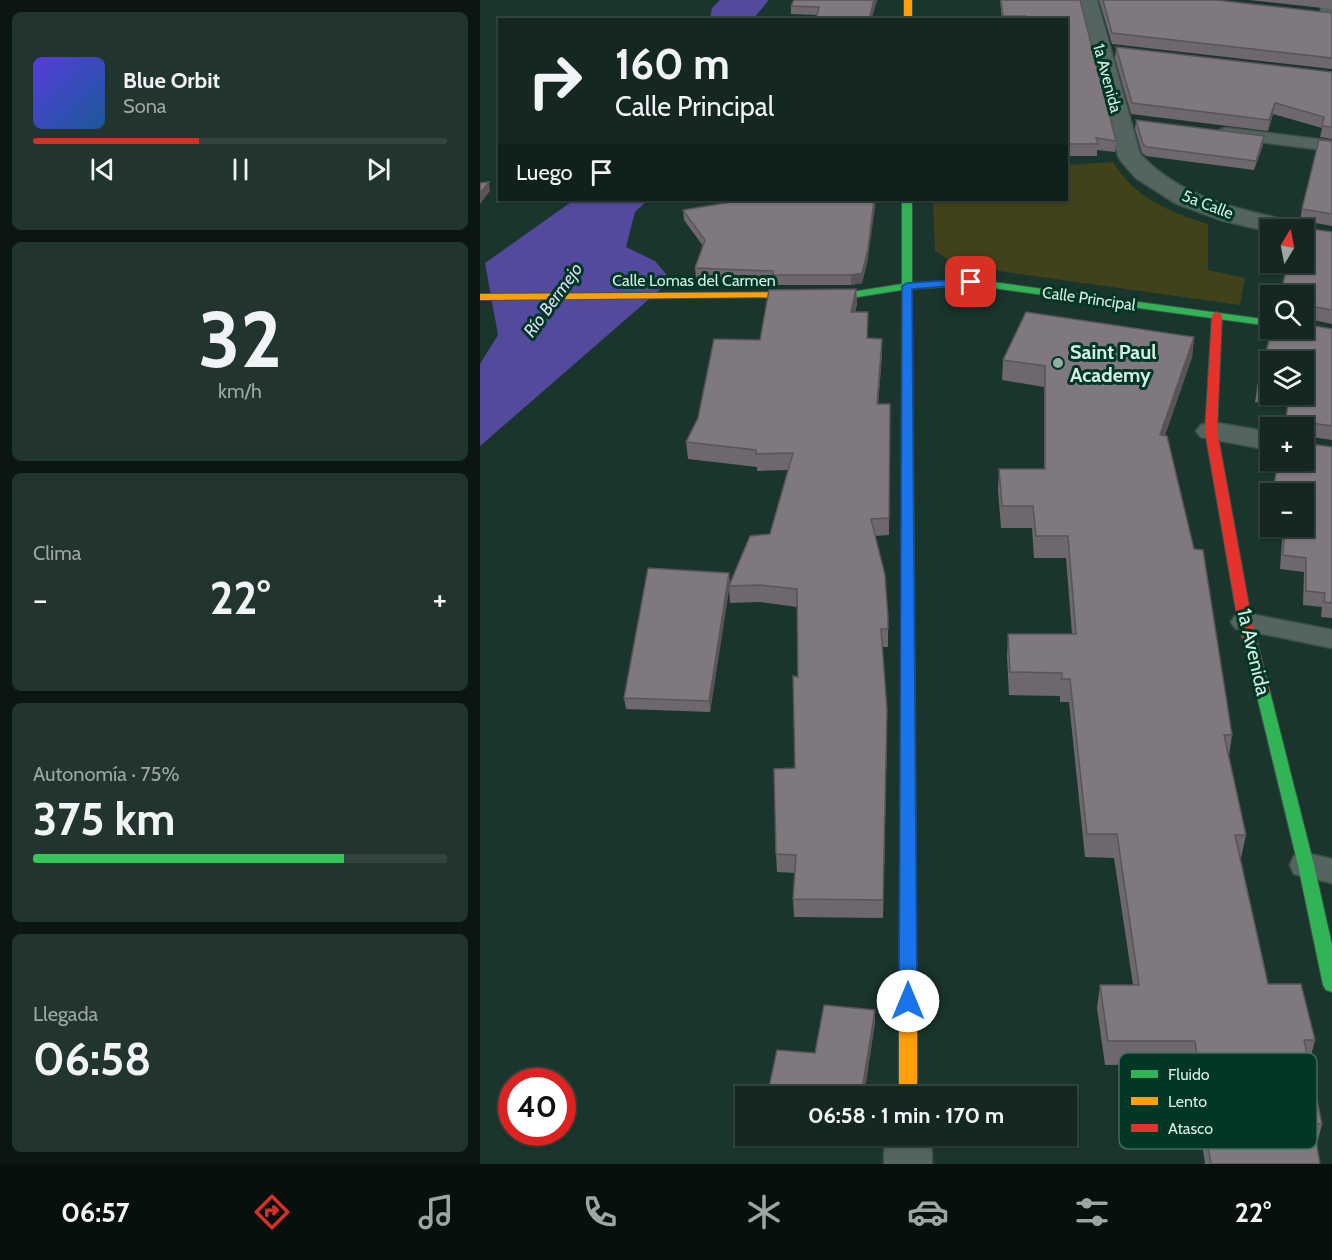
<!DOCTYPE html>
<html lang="es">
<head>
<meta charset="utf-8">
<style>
  body { margin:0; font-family:Cabin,sans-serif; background:#21342e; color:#f1f3f6; height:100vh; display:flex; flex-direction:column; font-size:22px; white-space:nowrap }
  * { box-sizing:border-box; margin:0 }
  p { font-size:20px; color:#9da6a5 }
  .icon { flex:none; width:33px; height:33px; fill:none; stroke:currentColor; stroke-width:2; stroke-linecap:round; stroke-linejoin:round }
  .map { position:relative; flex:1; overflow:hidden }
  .side { display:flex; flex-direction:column; gap:12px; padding:12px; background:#0b1612; width:480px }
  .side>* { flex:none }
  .top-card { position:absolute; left:18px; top:18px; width:570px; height:183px; border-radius:0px; box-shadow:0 2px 4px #0004,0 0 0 2px #33443f; background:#142821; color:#f1f3f6; overflow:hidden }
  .needle { width:39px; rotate:10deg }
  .fabs { position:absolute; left:780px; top:219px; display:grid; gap:12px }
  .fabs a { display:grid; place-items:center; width:54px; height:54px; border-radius:0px; background:#142821; box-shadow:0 2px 4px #0004,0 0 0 2px #33443f; font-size:30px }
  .speed { position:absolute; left:18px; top:1068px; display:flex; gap:12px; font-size:30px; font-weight:700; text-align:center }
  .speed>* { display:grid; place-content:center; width:78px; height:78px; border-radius:50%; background:#142821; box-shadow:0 2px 4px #0004,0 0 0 2px #33443f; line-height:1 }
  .speed .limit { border:9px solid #d22; background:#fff; color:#111 }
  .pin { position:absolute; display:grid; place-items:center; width:51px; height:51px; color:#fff; margin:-26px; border-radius:12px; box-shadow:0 3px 9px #0006 }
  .me { position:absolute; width:66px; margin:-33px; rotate:0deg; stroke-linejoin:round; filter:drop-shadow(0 0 4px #0008) }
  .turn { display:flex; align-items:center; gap:21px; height:126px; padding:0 18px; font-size:27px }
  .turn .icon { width:78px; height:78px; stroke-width:2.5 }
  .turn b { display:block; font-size:42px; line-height:51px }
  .then { display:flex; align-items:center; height:57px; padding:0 18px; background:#0003; gap:12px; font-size:22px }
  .big { font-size:45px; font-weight:700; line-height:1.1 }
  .side .widget { flex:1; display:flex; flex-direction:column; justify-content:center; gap:9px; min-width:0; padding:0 21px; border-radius:9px; background:#21342e }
  .side .dial { align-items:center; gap:0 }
  .dial b { font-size:78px; line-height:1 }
  .song { display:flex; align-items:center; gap:18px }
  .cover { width:72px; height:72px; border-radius:9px; background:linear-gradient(135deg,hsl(250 70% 55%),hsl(210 70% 35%)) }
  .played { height:6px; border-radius:3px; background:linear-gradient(90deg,#d93025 40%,#33443f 40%) }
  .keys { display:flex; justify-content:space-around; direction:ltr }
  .heat { display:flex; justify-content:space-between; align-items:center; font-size:33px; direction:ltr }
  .charge { height:9px; border-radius:4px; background:linear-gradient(90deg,#34c759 75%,#33443f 0) }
  .trip { position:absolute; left:255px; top:1086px; width:342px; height:60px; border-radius:0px; background:#142821; box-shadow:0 2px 4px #0004,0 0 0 2px #33443f; font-weight:700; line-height:60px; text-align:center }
  .menu { display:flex; height:96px; justify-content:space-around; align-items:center; background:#08100d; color:#9da6a5 }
  .menu .icon { width:42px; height:42px }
  .menu .on { color:#d93025 }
  .menu b { font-size:27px; color:#f1f3f6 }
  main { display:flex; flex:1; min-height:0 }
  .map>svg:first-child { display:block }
  .green { fill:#41421a }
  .water { fill:#534a9e }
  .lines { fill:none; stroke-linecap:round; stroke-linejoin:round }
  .lane-casing { stroke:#3e524a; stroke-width:3 }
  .street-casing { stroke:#3e524a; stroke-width:3 }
  .fast-casing { stroke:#3e524a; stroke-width:2 }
  .slow-casing { stroke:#3e524a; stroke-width:2 }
  .jam-casing { stroke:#3e524a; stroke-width:2 }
  .lane { fill:#53655e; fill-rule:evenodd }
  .street { fill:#53655e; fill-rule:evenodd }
  .fast { fill:#30b455; fill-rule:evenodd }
  .slow { fill:#ff9f0a; fill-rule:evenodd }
  .jam { fill:#e5322d; fill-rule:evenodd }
  .wall { fill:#6e676d; fill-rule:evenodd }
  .shaded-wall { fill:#5a5459 }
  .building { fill:#80787f; stroke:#5a5459; stroke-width:1.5 }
  .route { fill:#1a73e8; stroke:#114b97; stroke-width:1.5 }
  .poi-dot { fill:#94ada2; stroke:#023625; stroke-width:2 }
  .labels { text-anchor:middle; stroke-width:6; stroke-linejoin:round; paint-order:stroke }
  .far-street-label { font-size:16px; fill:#d5eee2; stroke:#023625 }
  .far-water-label { font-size:18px; font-style:italic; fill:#dbdbf4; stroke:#023625 }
  .poi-label { font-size:20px; font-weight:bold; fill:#d5eee2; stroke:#023625; text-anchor:start }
  .street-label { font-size:20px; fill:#d5eee2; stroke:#023625 }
  .key { fill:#023625; stroke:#416d5e; stroke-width:1.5 }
  .key-label { font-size:16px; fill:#d5eee2 }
</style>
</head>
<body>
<main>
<section class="side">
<div class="widget">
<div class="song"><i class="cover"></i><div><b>Blue Orbit</b><p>Sona</p></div></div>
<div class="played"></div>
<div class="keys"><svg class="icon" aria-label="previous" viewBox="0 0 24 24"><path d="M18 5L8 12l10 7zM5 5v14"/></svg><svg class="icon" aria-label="pause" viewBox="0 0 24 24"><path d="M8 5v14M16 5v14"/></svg><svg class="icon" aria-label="next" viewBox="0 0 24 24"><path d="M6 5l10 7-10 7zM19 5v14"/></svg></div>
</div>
<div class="widget dial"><b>32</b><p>km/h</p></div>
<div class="widget"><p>Clima</p>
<div class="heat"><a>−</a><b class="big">22°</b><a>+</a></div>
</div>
<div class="widget"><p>Autonomía · 75%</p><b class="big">375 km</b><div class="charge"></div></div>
<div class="widget"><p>Llegada</p><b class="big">06:58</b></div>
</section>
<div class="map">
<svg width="852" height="1164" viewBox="0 0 852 1164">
  <rect width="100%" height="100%" fill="#1a352c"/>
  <path class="green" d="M633 162C655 198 689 212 728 224V270L765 278 760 305 512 270 474 263 455 251 453 200H586L587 165Z"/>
  <path class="water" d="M240 0H289L273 19H230L232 8Z
    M94 200H168L155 212 146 247 175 261 191 280 0 446V364L18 335 5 263Z"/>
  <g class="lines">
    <defs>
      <path id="lane" d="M844 0H852V18H842L839 15Z
        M747 128 852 141V151L741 137 738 133 741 129Z
        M765 613 852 630V648L755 628 751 622 755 616Z
        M826 853 852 859V883L814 874 810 865 814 856Z"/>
      <path id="street" d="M599 0H617L660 154C705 202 766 210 827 225L830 230 827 235 824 236V230H790V232L741 220 695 203 656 178 641 161 638 156Z
        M731 422 790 432V450L721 437 716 431 721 425Z
        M405 1136H451L452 1164H404Z"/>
      <path id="fast" d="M422 200H432V283L491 279 790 320V326L491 285 432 289 435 688 428 693 421 688 422 290 371 298H320L315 295 320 292H371L422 284Z
        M783 687 790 692 834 865 852 945V992L846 990 843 985 818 865 776 692Z"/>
      <path id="slow" d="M424 0H432V20H424Z
        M320 292 324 293V297L0 300V294Z
        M428 1007 434 1009 437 1014V1096H419V1014L422 1009Z"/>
      <path id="jam" d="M737 312 742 315 737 431 772 622 790 692 783 697 776 692 758 622 725 431 732 315Z
        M428 683 435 688 437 1014 434 1019 428 1021 422 1019 419 1014 421 688Z"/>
    </defs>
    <use href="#lane" class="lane-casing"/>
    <use href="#street" class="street-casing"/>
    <use href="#fast" class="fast-casing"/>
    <use href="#slow" class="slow-casing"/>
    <use href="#jam" class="jam-casing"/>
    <use href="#lane" class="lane"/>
    <use href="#street" class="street"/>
    <use href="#fast" class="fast"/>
    <use href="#slow" class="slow"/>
    <use href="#jam" class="jam"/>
  </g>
  <path class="wall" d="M314 0H397L391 20 337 15 311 14V6Z
    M520 0H600L636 141 635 152 617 150V156H586V20H522Z
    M619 0H736L852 13V69L632 44Z
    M769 0H852V9Z
    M636 47 852 72V139L840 137 842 128 793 114 788 131 651 114 635 58Z
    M656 120 783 145 774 170 666 156 662 153 655 129Z
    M852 141V226L824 221 826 228 852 232V324L824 318V320V296L820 220 822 209Z
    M203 210 388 258 382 283 371 285H293V280L216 278 215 268 223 246 204 220Z
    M376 289 377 304 375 312H388V339H402V354L398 404H410L409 535 395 536 408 618V647H402L407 710V728L403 918 314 917 313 899 315 873 297 872 296 854 315 768 318 677 317 607 280 602 250 603 249 588 230 712 146 709 144 698 249 573 250 583 290 534 308 470 277 471V467L208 459 206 442Z
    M824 324 852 329V440L825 436V443L852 447V618L841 617 842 607 823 605 824 572 800 569 803 526H824V494H793L794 486 798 460H824V428H804L808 407 775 402 777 389 792 328H824ZM790 362H824V394H790Z
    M714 337 712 357 685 435 752 735 749 756 766 835 761 858H760L788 984 835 1040 829 1064 842 1124 837 1144 840 1164H725L711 1064 625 1065 617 1008 620 985H653L634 858 605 857 589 702H580V696L529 695 527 657 528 634H592L586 558H554L552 528H521L518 490 519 469H564V387L522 380 523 360Z
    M395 1010V1022L384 1096H288V1092L335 1053Z"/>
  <path class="shaded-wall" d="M394 0H397L391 20H389Z
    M795 103 793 114 788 131 789 120Z
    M784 136 783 145 774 170 776 161Z
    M9 182 10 191 0 204V193Z
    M394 200H396L388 258 382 283 371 285V275Z
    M376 289 377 304 371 327V312Z
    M714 337 712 357 678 456 680 435Z
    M402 339V354L397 420V404Z
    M249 573 250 584 230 712 229 701Z
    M407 710V728L403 918V900Z
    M395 1010V1022L384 1096H381Z"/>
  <path class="building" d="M314 0H394L389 20H336L339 7 311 6Z
    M521 0H600L636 141 616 138 618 144H586V20H547L546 16H523Z
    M623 0H736L852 13V58L632 33Z
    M636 47 852 72V127L842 126 844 117 795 103 789 120 652 103Z
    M656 120 784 136 776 161 667 147 663 144Z
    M839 140 852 141V214L822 209Z
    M9 182 0 193V183Z
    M263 200H394L388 249 382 273 371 275H293V271L215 268 225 240 203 210Z
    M819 220H824L826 228 852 232V310L826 305 824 313V296H800L808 262H824V230H816Z
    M376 289 371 312H388L387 338 402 339 397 404H410L409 518 391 519 405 575 408 618V629H401L407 710 403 900 313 899 316 855 296 854 294 769 315 768 313 676 318 677 317 589 279 585 249 586 270 536 290 534 313 453 276 454V450L206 442 218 418 234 339 280 340 289 290Z
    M546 312 714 337 680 435 687 436 714 549 723 550 752 735H744L766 835H755L788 984H821L835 1040H824L842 1124H833L840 1164H731L728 1145H730L715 1041H628L620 985H659L637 834H607L590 679H582V673L530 672 528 634H596L588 536H556L553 506H522L519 469H565V366L523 360Z
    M824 324 852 329V426L825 422V443L852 447V603L844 602 845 593 826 591V558L803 555 805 526H824V494H807V488L794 486 798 460H824V428H804L810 394H824V362H790V391L777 389 792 328H824Z
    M168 568 249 573 229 701 144 698Z
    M344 1005 395 1010 381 1096H351L288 1092 297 1050 335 1053Z"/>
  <path class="route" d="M491 279 495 280V284L432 289 437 1001 434 1006 428 1008 422 1006 419 1001 422 286 427 283Z"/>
  <circle class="poi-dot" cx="578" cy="363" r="6"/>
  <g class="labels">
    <g class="far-street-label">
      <text transform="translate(628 78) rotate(75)" y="6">1a Avenida</text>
      <text transform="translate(728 204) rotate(21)" y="6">5a Calle</text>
      <text x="214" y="286">Calle Lomas del Carmen</text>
      <text transform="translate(609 298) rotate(8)" y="6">Calle Principal</text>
    </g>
    <g class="far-water-label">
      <text transform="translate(73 300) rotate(-54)" y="6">Río Bermejo</text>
    </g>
    <g class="poi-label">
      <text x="590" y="359">Saint Paul<tspan x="590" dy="23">Academy</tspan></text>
    </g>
    <g class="street-label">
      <text transform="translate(774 652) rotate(77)" y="7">1a Avenida</text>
    </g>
  </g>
  <rect x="639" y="1053" width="198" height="96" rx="9" class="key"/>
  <rect x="651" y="1070" width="27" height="8" fill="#30b455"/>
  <rect x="651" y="1097" width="27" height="8" fill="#ff9f0a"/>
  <rect x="651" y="1124" width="27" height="8" fill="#e5322d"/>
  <g class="key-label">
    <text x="688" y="1080">Fluido</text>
    <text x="688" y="1107">Lento</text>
    <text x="688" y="1134">Atasco</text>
  </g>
</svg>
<div class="fabs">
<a><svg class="needle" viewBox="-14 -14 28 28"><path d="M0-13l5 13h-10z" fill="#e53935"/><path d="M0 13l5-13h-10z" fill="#9da6a5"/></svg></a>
<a><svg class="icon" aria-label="search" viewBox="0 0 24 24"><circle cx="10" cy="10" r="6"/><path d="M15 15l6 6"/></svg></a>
<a><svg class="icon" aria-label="layers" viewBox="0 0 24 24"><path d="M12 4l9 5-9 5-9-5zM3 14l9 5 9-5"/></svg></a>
<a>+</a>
<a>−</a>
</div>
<div class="speed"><div class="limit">40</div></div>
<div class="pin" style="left:491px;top:282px;background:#d93025"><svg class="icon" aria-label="arrive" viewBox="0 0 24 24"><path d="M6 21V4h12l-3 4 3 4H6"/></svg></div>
<svg class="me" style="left:428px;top:1001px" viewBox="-20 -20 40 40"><circle r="19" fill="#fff"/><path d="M0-13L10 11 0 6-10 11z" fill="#1a73e8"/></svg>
<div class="trip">06:58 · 1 min · 170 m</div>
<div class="top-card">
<div class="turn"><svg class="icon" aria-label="right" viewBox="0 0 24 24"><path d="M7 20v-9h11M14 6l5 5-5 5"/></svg><div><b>160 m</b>Calle Principal</div></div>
<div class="then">Luego<svg class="icon" aria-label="arrive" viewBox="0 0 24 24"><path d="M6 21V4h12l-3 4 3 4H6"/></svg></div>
</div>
</div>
</main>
<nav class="menu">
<b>06:57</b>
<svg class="icon on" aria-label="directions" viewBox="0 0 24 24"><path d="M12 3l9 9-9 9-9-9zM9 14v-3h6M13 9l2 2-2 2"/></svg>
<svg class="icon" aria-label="music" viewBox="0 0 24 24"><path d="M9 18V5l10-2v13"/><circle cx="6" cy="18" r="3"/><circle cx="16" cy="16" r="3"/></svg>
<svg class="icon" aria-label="phone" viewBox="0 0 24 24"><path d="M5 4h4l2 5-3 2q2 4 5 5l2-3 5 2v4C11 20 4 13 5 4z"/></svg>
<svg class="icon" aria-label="climate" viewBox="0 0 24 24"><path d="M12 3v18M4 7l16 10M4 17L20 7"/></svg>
<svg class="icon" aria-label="car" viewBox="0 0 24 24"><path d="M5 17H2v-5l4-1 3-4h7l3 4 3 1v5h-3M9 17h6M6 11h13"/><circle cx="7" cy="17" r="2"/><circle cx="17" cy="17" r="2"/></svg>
<svg class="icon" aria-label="filters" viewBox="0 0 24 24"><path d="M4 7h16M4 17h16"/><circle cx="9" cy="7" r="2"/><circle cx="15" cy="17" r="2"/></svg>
<b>22°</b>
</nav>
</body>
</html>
